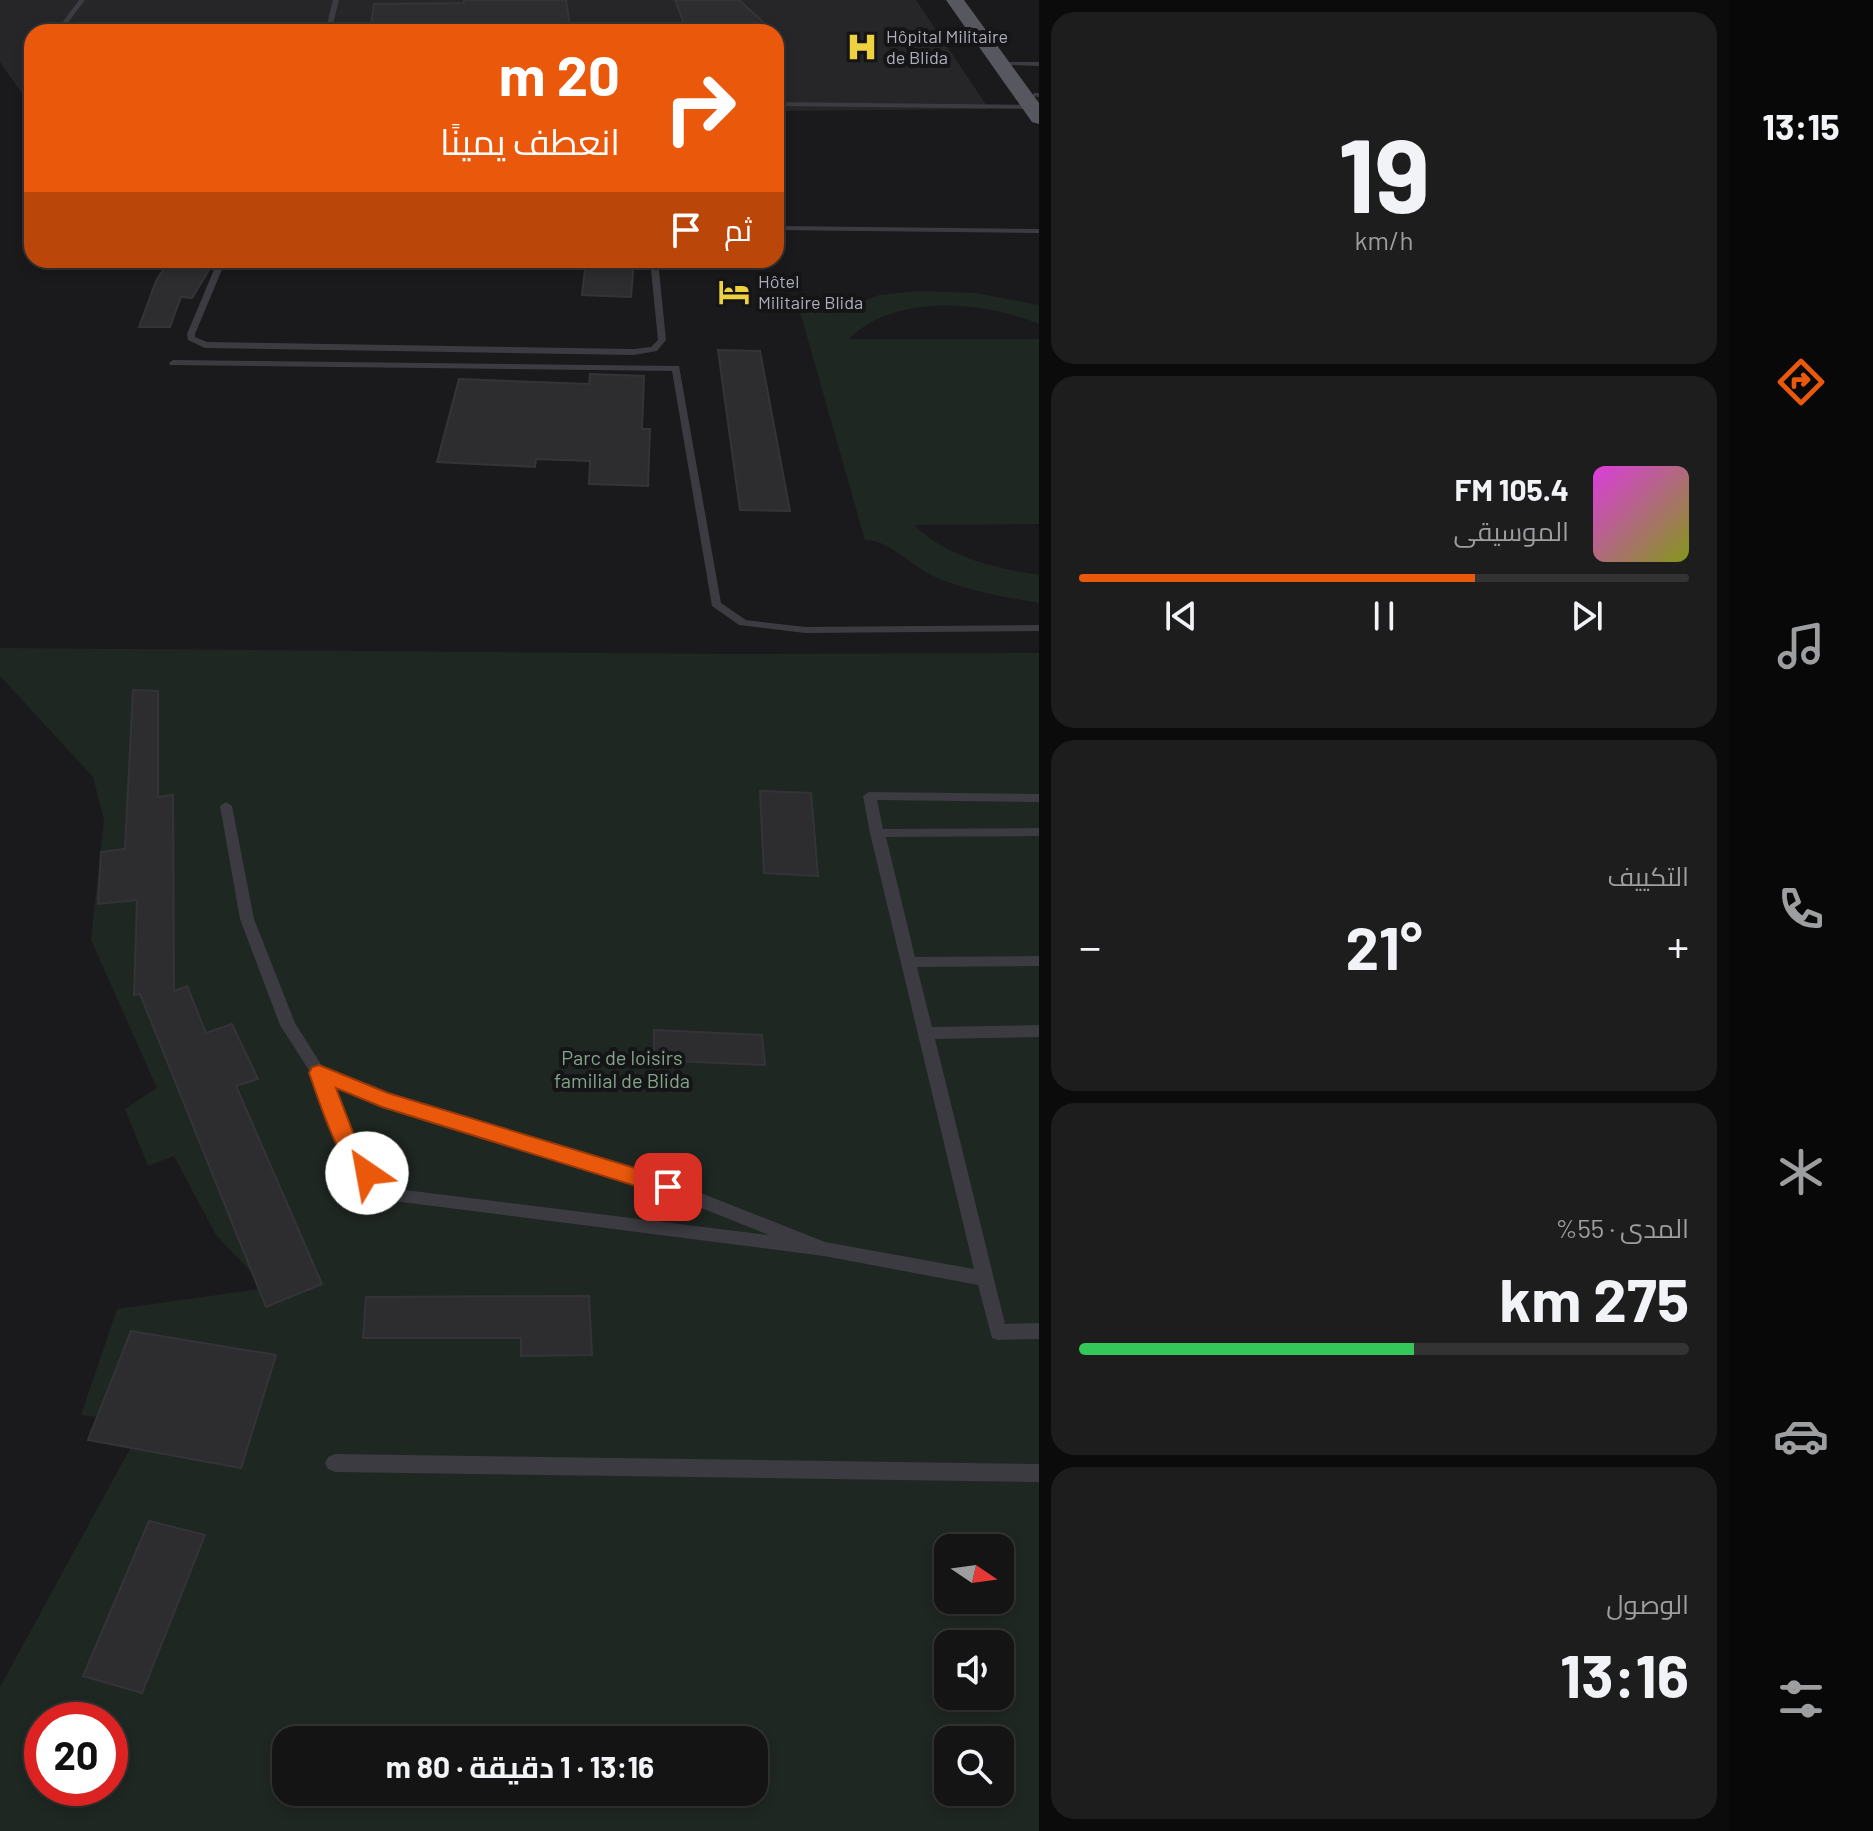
<!DOCTYPE html>
<html lang="ar">
<head>
<meta charset="utf-8">
<style>
  body { margin:0; font-family:Barlow,Cairo,sans-serif; background:#1d1d1e; color:#f1f3f6; direction:rtl; height:100vh; display:flex; flex-direction:column; font-size:30px; white-space:nowrap }
  * { box-sizing:border-box; margin:0 }
  p { font-size:26px; color:#9d9ea0 }
  .icon { flex:none; width:44px; height:44px; fill:none; stroke:currentColor; stroke-width:2; stroke-linecap:round; stroke-linejoin:round }
  .map { position:relative; flex:1; overflow:hidden; direction:ltr }
  .panel { display:flex; flex-direction:column; gap:12px; padding:12px; background:#0b0b0c; width:690px }
  .panel>* { flex:none }
  .hud { position:absolute; left:24px; top:24px; width:760px; height:244px; border-radius:24px; box-shadow:0 4px 12px #0003,0 0 0 2px #333334; direction:rtl; background:#ea580c; color:#fff; overflow:hidden }
  .needle { width:52px; rotate:103deg }
  .fabs { position:absolute; left:934px; top:1534px; display:grid; gap:16px }
  .fabs a { display:grid; place-items:center; width:80px; height:80px; border-radius:16px; background:#141415; box-shadow:0 4px 12px #0003,0 0 0 2px #333334; font-size:40px }
  .speed { position:absolute; left:24px; top:1702px; display:flex; gap:16px; font-size:40px; font-weight:700; text-align:center }
  .speed>* { display:grid; place-content:center; width:104px; height:104px; border-radius:50%; background:#141415; box-shadow:0 4px 12px #0003,0 0 0 2px #333334; line-height:1 }
  .speed .limit { border:12px solid #d22; background:#fff; color:#111 }
  .pin { position:absolute; display:grid; place-items:center; width:68px; height:68px; color:#fff; margin:-34px; border-radius:16px; box-shadow:0 4px 12px #0006 }
  .me { position:absolute; width:88px; margin:-44px; rotate:327deg; stroke-linejoin:round; filter:drop-shadow(0 0 6px #0008) }
  .turn { display:flex; align-items:center; gap:28px; height:168px; padding:0 32px; font-size:36px }
  .turn .icon { width:104px; height:104px; stroke-width:2.5 }
  .turn b { display:block; font-size:56px; line-height:68px }
  .then { display:flex; align-items:center; height:76px; padding:0 32px; background:#0003; gap:16px; font-size:30px }
  .big { font-size:60px; font-weight:700; line-height:1.1 }
  .panel .widget { flex:1; display:flex; flex-direction:column; justify-content:center; gap:12px; min-width:0; padding:0 28px; border-radius:24px; background:#1d1d1e }
  .panel .dial { align-items:center; gap:0 }
  .dial b { font-size:104px; line-height:1 }
  .song { display:flex; align-items:center; gap:24px }
  .cover { width:96px; height:96px; border-radius:12px; background:linear-gradient(135deg,hsl(300 70% 55%),hsl(70 70% 35%)) }
  .played { height:8px; border-radius:4px; background:linear-gradient(90deg,#ea580c 65%,#333334 65%) }
  .keys { display:flex; justify-content:space-around; direction:ltr }
  .heat { display:flex; justify-content:space-between; align-items:center; font-size:44px; direction:ltr }
  .charge { height:12px; border-radius:6px; background:linear-gradient(90deg,#34c759 55%,#333334 0) }
  .trip { position:absolute; left:272px; top:1726px; width:496px; height:80px; border-radius:24px; background:#141415; box-shadow:0 4px 12px #0003,0 0 0 2px #333334; font-weight:700; line-height:80px; text-align:center; direction:rtl }
  main { display:flex; flex:1; min-height:0 }
  .dock { display:flex; flex-direction:column; width:144px; justify-content:space-around; align-items:center; background:#080808; color:#9d9ea0 }
  .dock .icon { width:56px; height:56px }
  .dock .on { color:#ea580c }
  .dock b { font-size:36px; color:#f1f3f6 }
  .map>svg:first-child { display:block }
  .built { fill:#262629 }
  .green { fill:#1f2722; fill-rule:evenodd }
  .building { fill:#2d2d30; stroke:#343438; stroke-width:2 }
  .lines { fill:none; stroke-linecap:round; stroke-linejoin:round }
  .lane { fill:#3b3b41; fill-rule:evenodd }
  .primary { fill:#575760; fill-rule:evenodd }
  .route { fill:#ea580c; stroke:#983908; stroke-width:2 }
  .labels { text-anchor:middle; stroke-width:8; stroke-linejoin:round; paint-order:stroke }
  .far-poi-label { font-size:18px; fill:#acaebb; stroke:#151517; text-anchor:start }
  .park-label { font-size:20px; fill:#84a58c; stroke:#151517 }
</style>
</head>
<body>
<main>
<nav class="dock">
<b>13:15</b>
<svg class="icon on" aria-label="directions" viewBox="0 0 24 24"><path d="M12 3l9 9-9 9-9-9zM9 14v-3h6M13 9l2 2-2 2"/></svg>
<svg class="icon" aria-label="music" viewBox="0 0 24 24"><path d="M9 18V5l10-2v13"/><circle cx="6" cy="18" r="3"/><circle cx="16" cy="16" r="3"/></svg>
<svg class="icon" aria-label="phone" viewBox="0 0 24 24"><path d="M5 4h4l2 5-3 2q2 4 5 5l2-3 5 2v4C11 20 4 13 5 4z"/></svg>
<svg class="icon" aria-label="climate" viewBox="0 0 24 24"><path d="M12 3v18M4 7l16 10M4 17L20 7"/></svg>
<svg class="icon" aria-label="car" viewBox="0 0 24 24"><path d="M5 17H2v-5l4-1 3-4h7l3 4 3 1v5h-3M9 17h6M6 11h13"/><circle cx="7" cy="17" r="2"/><circle cx="17" cy="17" r="2"/></svg>
<svg class="icon" aria-label="filters" viewBox="0 0 24 24"><path d="M4 7h16M4 17h16"/><circle cx="9" cy="7" r="2"/><circle cx="15" cy="17" r="2"/></svg>
</nav>
<section class="panel">
<div class="widget dial"><b>19</b><p>km/h</p></div>
<div class="widget">
<div class="song"><i class="cover"></i><div><b>105.4 FM</b><p>الموسيقى</p></div></div>
<div class="played"></div>
<div class="keys"><svg class="icon" aria-label="previous" viewBox="0 0 24 24"><path d="M18 5L8 12l10 7zM5 5v14"/></svg><svg class="icon" aria-label="pause" viewBox="0 0 24 24"><path d="M8 5v14M16 5v14"/></svg><svg class="icon" aria-label="next" viewBox="0 0 24 24"><path d="M6 5l10 7-10 7zM19 5v14"/></svg></div>
</div>
<div class="widget"><p>التكييف</p>
<div class="heat"><a>−</a><b class="big">21°</b><a>+</a></div>
</div>
<div class="widget"><p>المدى · 55%</p><b class="big">275 km</b><div class="charge"></div></div>
<div class="widget"><p>الوصول</p><b class="big">13:16</b></div>
</section>
<div class="map">
<svg width="1039" height="1831" viewBox="0 0 1039 1831">
  <rect width="100%" height="100%" fill="#1a1a1c"/>
  <path class="built" d="M0 0H916L989 109 776 111V32H32V100L25 98 0 62Z"/>
  <path class="green" d="M919 291 976 293 1039 305V324C984 301 894 293 849 339H1039V524L914 525C947 557 994 568 1039 575V603C1004 597 968 591 935 577 911 566 890 540 865 540L800 312 833 313 879 295Z
    M0 648 726 654 1039 653V1831H0V1687L144 1423 81 1415 117 1309 266 1288 216 1235 174 1156 148 1166 125 1109 157 1088 91 940 104 820 93 777 0 676ZM948 1548H1000V1600H948ZM948 1644H1000V1696H948ZM42 1720H110V1788H42ZM286 1740H754V1792H286ZM948 1740H1000V1792H948Z"/>
  <path class="building" d="M464 0H566L571 32H370L374 4 464 3Z
    M675 0H739L770 28 686 29Z
    M184 260H215L192 298 181 297 170 327H139L156 281 169 261Z
    M586 260H634L631 297 582 295Z
    M718 350 760 351 790 511 740 510Z
    M590 374 644 376 642 429H650L648 486 589 484 590 461 536 459 535 467 437 462 459 379 589 384Z
    M133 690 158 691V797L173 795 174 991 187 986 206 1033 232 1024 258 1079 236 1086 322 1284 266 1307 140 994 134 995 137 900 98 904 101 852 125 849Z
    M760 791 811 793 818 876 764 873Z
    M654 1030 762 1035 765 1065 654 1060Z
    M589 1296 592 1355 521 1356V1338H363L366 1297Z
    M131 1331 276 1355 241 1468 88 1440Z
    M149 1521 205 1535 142 1693 83 1676Z"/>
  <g class="lines">
    <path class="lane" d="M79 0H85L61 32H55Z
      M333 0H339L331 32H325Z
      M1010 62H1039V66L1008 65Z
      M1034 93H1039V97L1032 96Z
      M776 102 1031 105 1034 107 1031 109 776 106Z
      M776 226 1039 229V233L776 230Z
      M218 260H226L195 334V337L207 342 634 349 651 347 658 340 650 260H658L666 340 657 351 634 355 205 348 188 340 187 334Z
      M173 360 679 366 721 603 746 620 805 627 1039 625V631L805 633 739 625 712 606 672 371 170 365 169 363Z
      M869 792 1039 794V802L877 800 883 829 1039 828V836L886 837 915 957 1039 956V966L917 967 932 1027 1039 1025V1037L935 1039 1005 1324 1039 1323V1339L998 1340 992 1338 978 1285 824 1256 378 1199 344 1157 312 1075 280 1025 240 919 220 806 226 802 232 806 254 919 295 1023 324 1069 386 1094 648 1172 825 1242 974 1269 870 833 863 796ZM331 1085 382 1105 639 1183 769 1235 389 1188 357 1149Z
      M335 1454 1039 1464V1482L335 1472 328 1469 325 1463 328 1457Z"/>
    <path class="primary" d="M946 0H964L1039 103V124L1032 122Z"/>
  </g>
  <path class="route" d="M319 1065 388 1093 668 1178 675 1181 678 1187 675 1194 668 1196 382 1107 336 1088 359 1148 378 1173 375 1179C344 1190 318 1096 309 1073L312 1067Z"/>
  <defs>
    <symbol id="hospital-bare" viewBox="-9 -9 18 18"><path d="M-5-5h3v3.5h4V-5h3V5h-3V1.5h-4V5h-3Z" fill="#eed13f" stroke="#151517" stroke-width="2.5" paint-order="stroke"/></symbol>
    <symbol id="hotel-bare" viewBox="-9 -9 18 18"><path d="M-6-4.5h1.5V1H6V5H4.5V3h-9V5H-6ZM-4 0a1.8 1.8 0 1 1 3.6 0ZM.5 0V-2.5h3Q6-2.5 6 0Z" fill="#eed13f" stroke="#151517" stroke-width="2.5" paint-order="stroke"/></symbol>
  </defs>
  <g fill-rule="evenodd">
    <use href="#hospital-bare" x="840" y="25" width="44" height="44"/>
    <use href="#hotel-bare" x="712" y="270" width="44" height="44"/>
  </g>
  <g class="labels">
    <g class="far-poi-label">
      <text x="886" y="43">Hôpital Militaire<tspan x="886" dy="21">de Blida</tspan></text>
      <text x="758" y="288">Hôtel<tspan x="758" dy="21">Militaire Blida</tspan></text>
    </g>
    <g class="park-label">
      <text x="622" y="1065">Parc de loisirs<tspan x="622" dy="23">familial de Blida</tspan></text>
    </g>
  </g>
</svg>
<div class="fabs">
<a><svg class="needle" viewBox="-14 -14 28 28"><path d="M0-13l5 13h-10z" fill="#e53935"/><path d="M0 13l5-13h-10z" fill="#9d9ea0"/></svg></a>
<a><svg class="icon" aria-label="sound" viewBox="0 0 24 24"><path d="M4 9h4l5-4v14l-5-4H4zM17 9q2 3 0 6"/></svg></a>
<a><svg class="icon" aria-label="search" viewBox="0 0 24 24"><circle cx="10" cy="10" r="6"/><path d="M15 15l6 6"/></svg></a>
</div>
<div class="speed"><div class="limit">20</div></div>
<div class="pin" style="left:668px;top:1187px;background:#d93025"><svg class="icon" aria-label="arrive" viewBox="0 0 24 24"><path d="M6 21V4h12l-3 4 3 4H6"/></svg></div>
<svg class="me" style="left:367px;top:1173px" viewBox="-20 -20 40 40"><circle r="19" fill="#fff"/><path d="M0-13L10 11 0 6-10 11z" fill="#ea580c"/></svg>
<div class="trip">13:16 · 1 دقيقة · 80 m</div>
<div class="hud">
<div class="turn"><svg class="icon" aria-label="right" viewBox="0 0 24 24"><path d="M7 20v-9h11M14 6l5 5-5 5"/></svg><div><b>20 m</b>انعطف يمينًا</div></div>
<div class="then">ثم<svg class="icon" aria-label="arrive" viewBox="0 0 24 24"><path d="M6 21V4h12l-3 4 3 4H6"/></svg></div>
</div>
</div>
</main>
</body>
</html>
